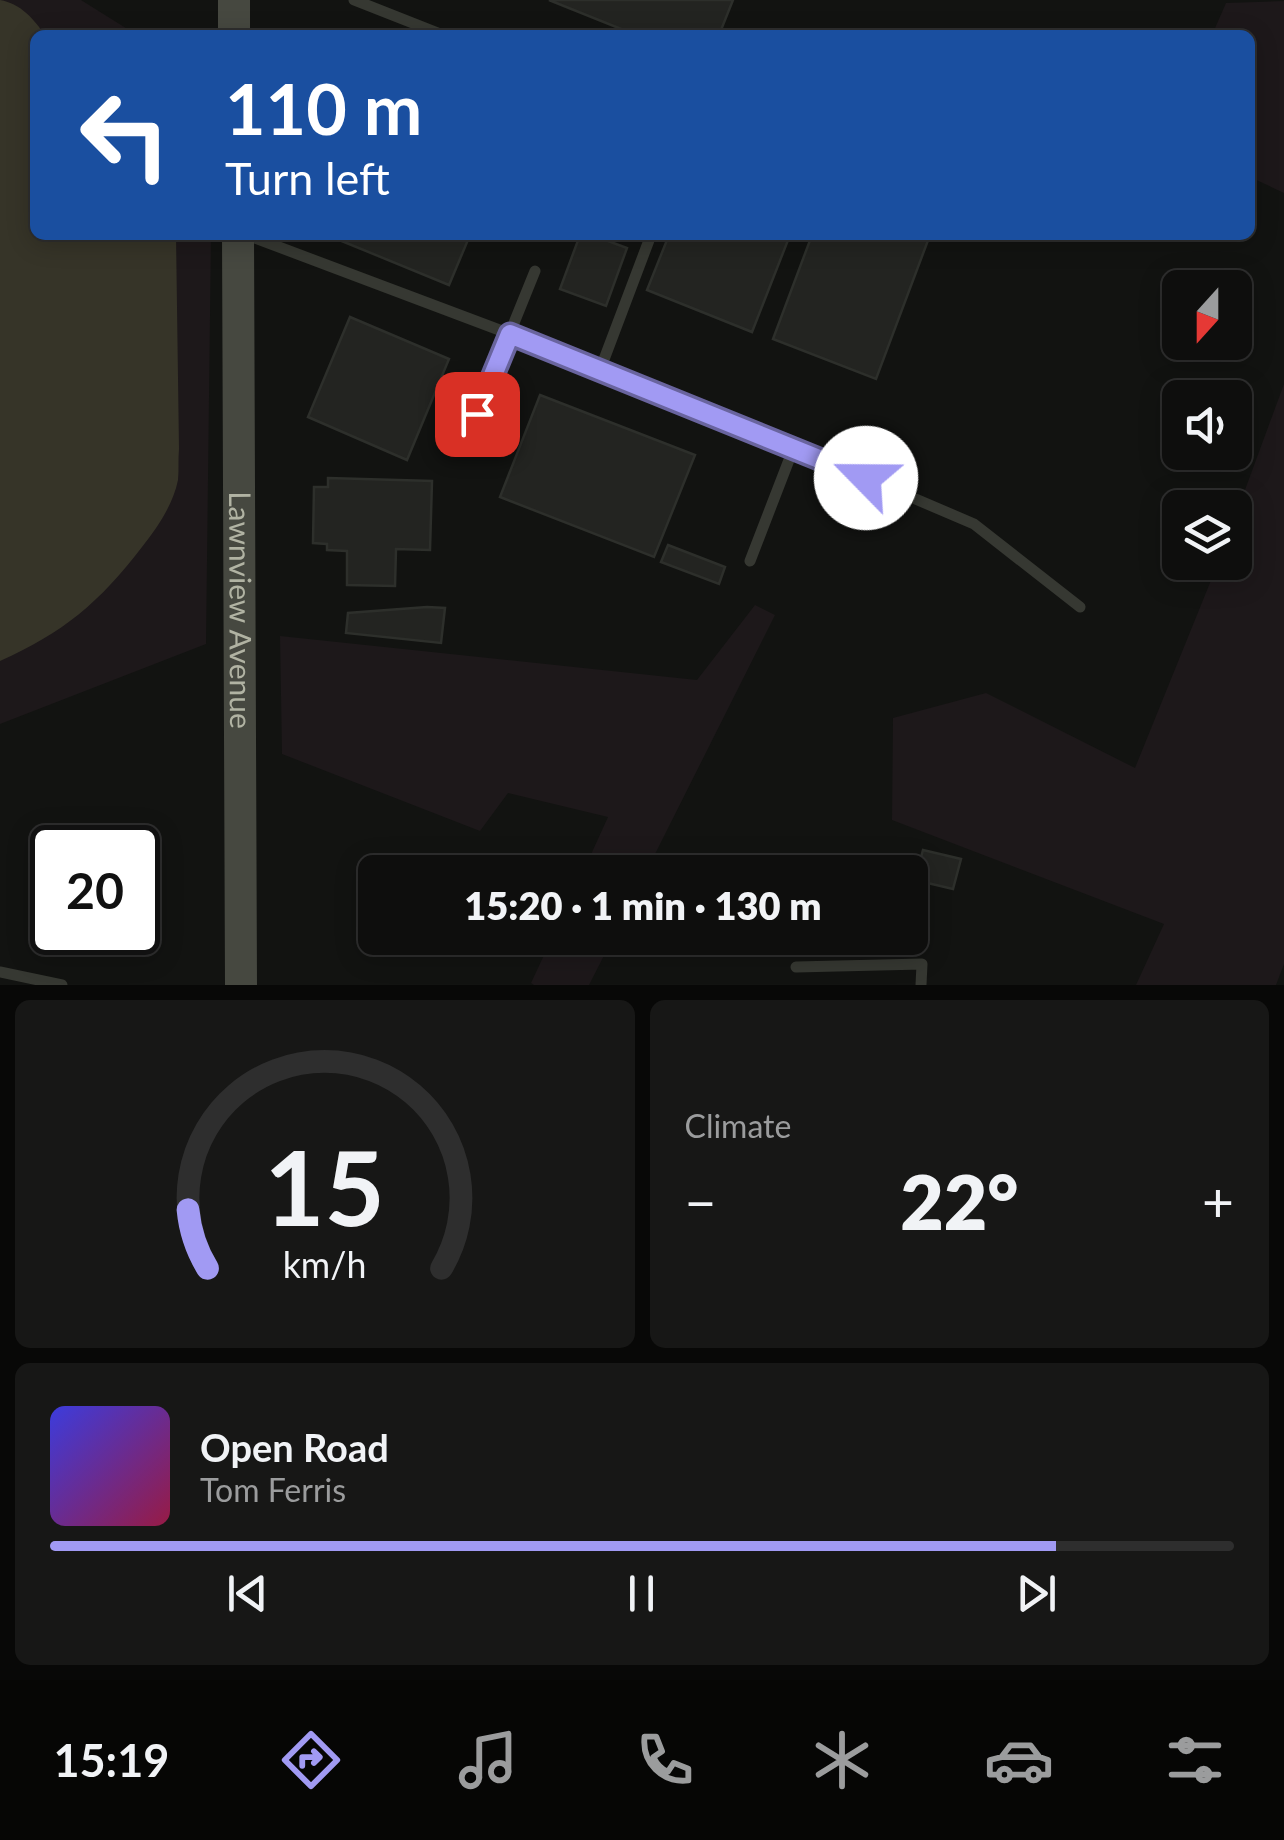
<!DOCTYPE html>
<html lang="en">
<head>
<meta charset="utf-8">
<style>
  body { margin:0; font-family:Lato,sans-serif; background:#171716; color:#f1f3f6; height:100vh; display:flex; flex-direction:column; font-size:38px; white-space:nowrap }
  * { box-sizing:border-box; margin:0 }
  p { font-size:32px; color:#9b9c9d }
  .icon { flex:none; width:55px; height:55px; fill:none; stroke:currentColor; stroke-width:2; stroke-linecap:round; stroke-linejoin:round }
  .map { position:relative; height:985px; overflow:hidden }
  .drawer { display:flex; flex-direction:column; gap:15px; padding:15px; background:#080807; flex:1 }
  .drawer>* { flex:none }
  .hud { position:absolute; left:30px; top:30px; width:1225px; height:210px; border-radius:15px; box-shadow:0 5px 25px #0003,0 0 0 2px #2e2e2e; background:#1a4fa0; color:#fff; overflow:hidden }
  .needle { width:65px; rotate:201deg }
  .buttons { position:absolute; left:1162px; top:270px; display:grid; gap:20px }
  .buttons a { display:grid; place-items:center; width:90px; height:90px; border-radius:15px; background:#0e0e0d; box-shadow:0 5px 25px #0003,0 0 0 2px #2e2e2e; font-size:50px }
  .speed { position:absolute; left:30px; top:825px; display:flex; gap:20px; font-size:50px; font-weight:700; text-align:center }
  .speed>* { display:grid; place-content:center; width:130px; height:130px; border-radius:50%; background:#0e0e0d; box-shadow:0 5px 25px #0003,0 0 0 2px #2e2e2e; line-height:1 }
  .speed .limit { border:5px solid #111; border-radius:15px; background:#fff; color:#111 }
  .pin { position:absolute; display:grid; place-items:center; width:85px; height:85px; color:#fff; margin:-42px; border-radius:20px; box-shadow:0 5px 15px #0006 }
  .me { position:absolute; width:110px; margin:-55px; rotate:293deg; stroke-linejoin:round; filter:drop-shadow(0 0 8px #0008) }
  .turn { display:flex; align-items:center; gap:35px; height:210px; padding:0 30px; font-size:45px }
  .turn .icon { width:130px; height:130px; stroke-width:2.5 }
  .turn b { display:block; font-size:70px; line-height:85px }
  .big { font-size:75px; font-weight:800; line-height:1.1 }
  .drawer .tile { flex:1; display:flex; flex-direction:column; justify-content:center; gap:15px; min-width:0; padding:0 35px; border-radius:15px; background:#171716 }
  .drawer .dial { align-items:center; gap:0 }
  .dial svg { height:260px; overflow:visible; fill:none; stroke:#2e2e2e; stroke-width:7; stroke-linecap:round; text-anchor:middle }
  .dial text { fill:#f1f3f6; stroke:none }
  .song { display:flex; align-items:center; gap:30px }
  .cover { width:120px; height:120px; border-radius:15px; background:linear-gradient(135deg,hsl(240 70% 55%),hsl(340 70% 35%)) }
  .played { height:10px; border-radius:5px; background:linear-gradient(90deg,#a19af3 85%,#2e2e2e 85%) }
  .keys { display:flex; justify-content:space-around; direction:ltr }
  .heat { display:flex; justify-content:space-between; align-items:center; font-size:55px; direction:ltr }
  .drawer .tiles { flex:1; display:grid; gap:15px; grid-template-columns:1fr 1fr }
  .tile:last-child { grid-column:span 2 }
  .trip { position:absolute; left:358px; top:855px; width:570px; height:100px; border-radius:15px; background:#0e0e0d; box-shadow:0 5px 25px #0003,0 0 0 2px #2e2e2e; font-weight:800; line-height:100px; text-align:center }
  .dock { display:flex; height:160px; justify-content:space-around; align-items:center; background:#060605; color:#9b9c9d }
  .dock .icon { width:70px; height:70px }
  .dock .on { color:#a19af3 }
  .dock b { font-size:45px; color:#f1f3f6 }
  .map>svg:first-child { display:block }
  .green { fill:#1d181a }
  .water { fill:#363428 }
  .building { fill:#232421; stroke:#2d2f2b; stroke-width:2.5 }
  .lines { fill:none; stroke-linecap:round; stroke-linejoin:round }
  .lane { stroke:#363832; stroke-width:11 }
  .secondary { stroke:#464840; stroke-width:32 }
  .route-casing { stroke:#69649e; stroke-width:25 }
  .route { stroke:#a19af3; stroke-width:18 }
  .labels { text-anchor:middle; stroke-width:10; stroke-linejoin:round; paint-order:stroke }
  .street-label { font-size:30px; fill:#b1b3a3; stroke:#0d0e0c }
</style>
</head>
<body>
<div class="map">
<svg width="1284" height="985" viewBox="0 0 1284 985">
  <rect width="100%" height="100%" fill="#121311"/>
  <path class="green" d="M0 0H81L137 35H35V235H211L206 644 0 724Z
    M1284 1V193L1250 177V35H1212L1226 3Z
    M1284 384V964L1276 985H1136L1164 924 892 820 893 718 986 693 1135 768 1218 563 1235 562V517Z
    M755 605 775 615 646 872H583L608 817 508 793 480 831 282 754 280 636 697 680Z
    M552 938H613L589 985H534L531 983Z"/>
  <path class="water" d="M0 0C21 4 33 18 45 35H35V235H176L179 449C178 459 179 470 178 480 173 505 157 528 142 547 100 602 63 633 0 661Z"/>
  <path class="building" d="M549 0H733L719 35H636Z
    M327 235H470L449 285Z
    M580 235H592L627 248 606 306 560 289Z
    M669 235H790L752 332 647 290Z
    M812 235H930L876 379 773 339Z
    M350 317 449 359 407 460 308 417Z
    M540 395 695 455 654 557 500 497Z
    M328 478 432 481 430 550 396 549 395 586 347 585V551L327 550V544L313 543 314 487H328Z
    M668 545 725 567 719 584 661 562Z
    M427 607 445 608 441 643 346 633 348 613Z
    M923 850 961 859 953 889 915 880Z"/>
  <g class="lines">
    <path class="lane" d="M354 0 443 35
      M247 235 510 334 794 447 974 524 1080 607
      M600 370 651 235
      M463 449 535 271
      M750 561 794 447
      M796 967 922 964 921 985
      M0 972 62 985"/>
    <g class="secondary">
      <path d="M234 0V35"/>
      <path id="s1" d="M238 235 241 985"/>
    </g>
  </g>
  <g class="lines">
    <defs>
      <path id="route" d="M477 414 510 334 866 478"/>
    </defs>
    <use href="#route" class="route-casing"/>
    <use href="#route" class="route"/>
  </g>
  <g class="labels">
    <g class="street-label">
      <text dy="10" stroke="none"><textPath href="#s1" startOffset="375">Lawnview Avenue</textPath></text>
    </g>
  </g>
</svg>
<div class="buttons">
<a><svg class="needle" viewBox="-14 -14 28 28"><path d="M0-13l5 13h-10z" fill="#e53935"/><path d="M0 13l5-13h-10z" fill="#9b9c9d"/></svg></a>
<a><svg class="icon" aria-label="sound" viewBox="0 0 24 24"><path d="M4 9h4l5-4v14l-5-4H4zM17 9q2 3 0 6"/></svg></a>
<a><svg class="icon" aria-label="layers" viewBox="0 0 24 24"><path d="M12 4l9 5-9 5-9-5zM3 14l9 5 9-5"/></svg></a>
</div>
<div class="speed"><div class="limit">20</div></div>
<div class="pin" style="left:477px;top:414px;background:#d93025"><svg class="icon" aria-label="arrive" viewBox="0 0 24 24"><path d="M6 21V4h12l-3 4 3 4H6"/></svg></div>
<svg class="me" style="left:866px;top:478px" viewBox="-20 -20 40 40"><circle r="19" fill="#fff"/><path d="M0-13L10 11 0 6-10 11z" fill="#a19af3"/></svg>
<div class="trip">15:20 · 1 min · 130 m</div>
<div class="hud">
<div class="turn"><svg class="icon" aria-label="left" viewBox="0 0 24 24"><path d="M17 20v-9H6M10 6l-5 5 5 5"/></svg><div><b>110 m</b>Turn left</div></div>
</div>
</div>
<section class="drawer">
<div class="tiles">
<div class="tile dial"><svg viewBox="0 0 100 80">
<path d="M14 69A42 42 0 1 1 86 69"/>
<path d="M14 69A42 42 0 0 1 8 51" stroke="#a19af3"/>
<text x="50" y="56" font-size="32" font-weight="700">15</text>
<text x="50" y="72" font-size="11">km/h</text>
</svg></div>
<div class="tile"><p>Climate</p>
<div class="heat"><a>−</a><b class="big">22°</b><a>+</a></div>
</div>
<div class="tile">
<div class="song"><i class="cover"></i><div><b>Open Road</b><p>Tom Ferris</p></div></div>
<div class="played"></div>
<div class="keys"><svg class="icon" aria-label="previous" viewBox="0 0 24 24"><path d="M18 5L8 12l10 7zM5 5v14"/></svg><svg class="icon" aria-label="pause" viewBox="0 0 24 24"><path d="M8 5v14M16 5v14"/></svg><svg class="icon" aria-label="next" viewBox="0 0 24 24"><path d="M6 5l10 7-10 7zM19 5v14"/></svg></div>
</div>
</div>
</section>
<nav class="dock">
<b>15:19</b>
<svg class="icon on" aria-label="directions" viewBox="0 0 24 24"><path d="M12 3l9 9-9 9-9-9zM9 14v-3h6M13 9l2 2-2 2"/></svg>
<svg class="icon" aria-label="music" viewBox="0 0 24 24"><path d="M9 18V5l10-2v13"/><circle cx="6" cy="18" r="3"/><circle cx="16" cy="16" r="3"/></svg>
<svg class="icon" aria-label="phone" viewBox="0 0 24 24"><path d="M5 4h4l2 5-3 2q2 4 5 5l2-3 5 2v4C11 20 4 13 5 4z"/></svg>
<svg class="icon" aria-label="climate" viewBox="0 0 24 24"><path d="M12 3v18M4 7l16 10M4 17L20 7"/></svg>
<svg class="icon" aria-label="car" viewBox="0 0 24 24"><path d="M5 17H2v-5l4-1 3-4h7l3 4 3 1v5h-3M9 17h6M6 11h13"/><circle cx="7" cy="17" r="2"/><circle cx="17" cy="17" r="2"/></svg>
<svg class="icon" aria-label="filters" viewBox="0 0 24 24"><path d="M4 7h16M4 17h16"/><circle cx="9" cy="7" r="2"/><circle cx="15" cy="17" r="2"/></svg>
</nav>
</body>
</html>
